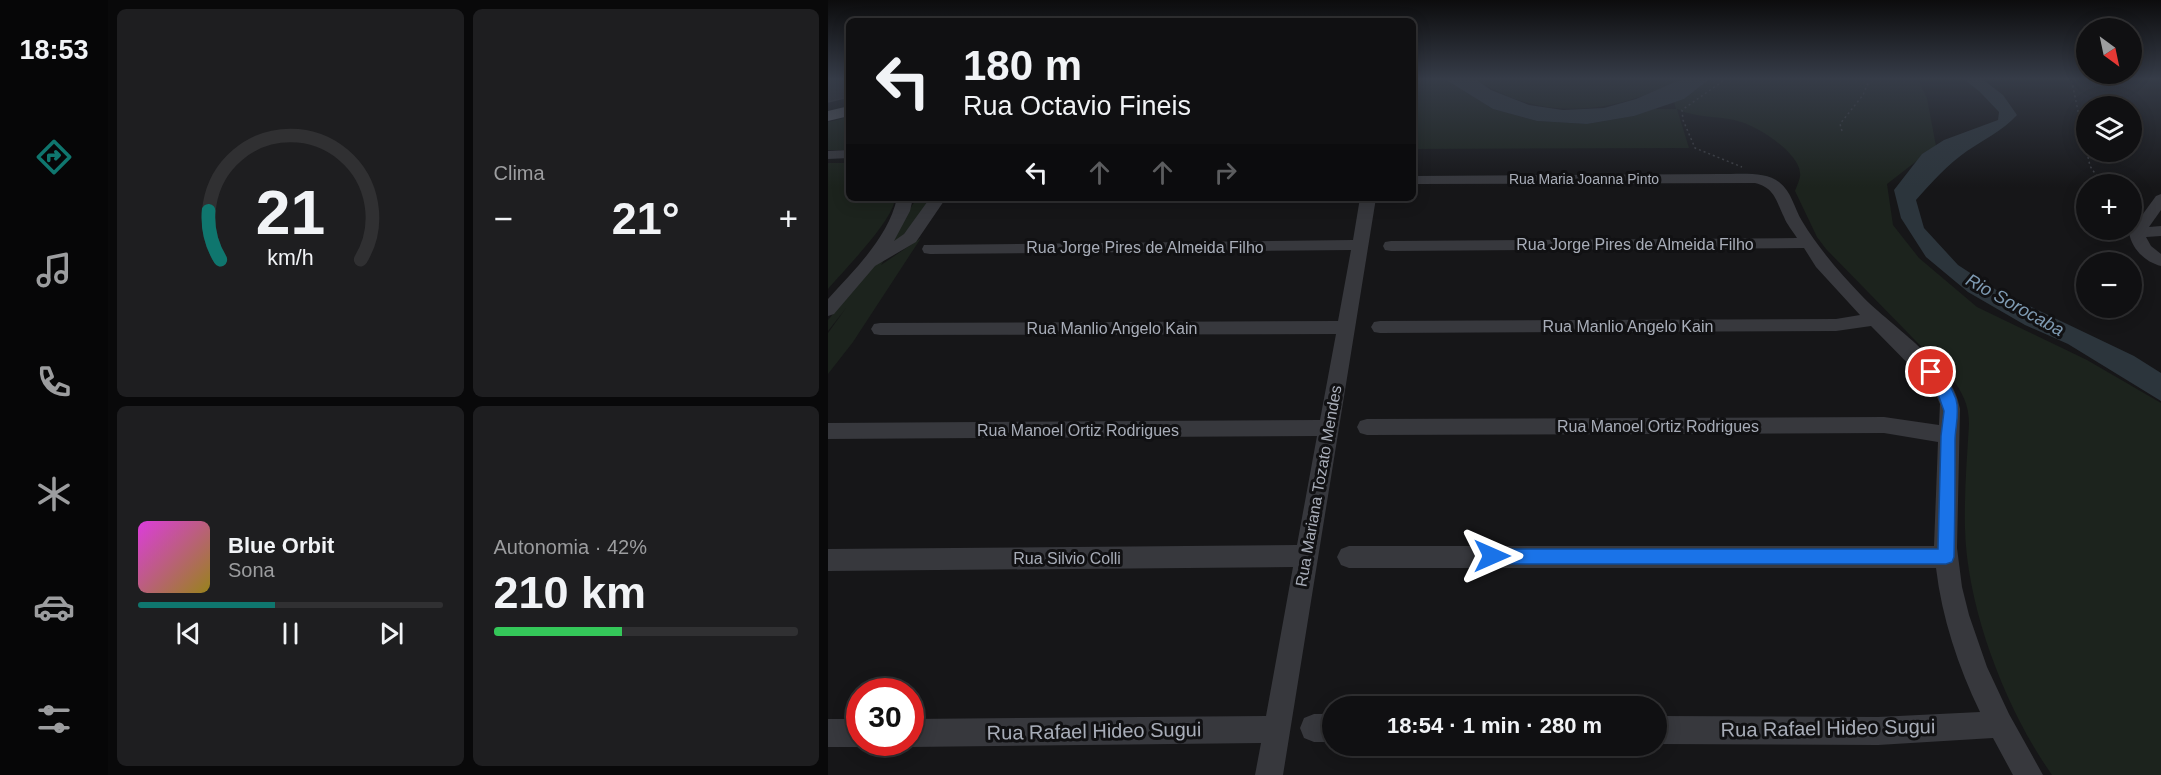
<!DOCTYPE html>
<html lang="pt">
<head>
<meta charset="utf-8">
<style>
  body { margin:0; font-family:Arial,sans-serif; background:#1e1e20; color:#f1f3f6; height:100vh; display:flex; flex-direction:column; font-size:22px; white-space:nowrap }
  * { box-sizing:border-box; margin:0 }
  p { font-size:20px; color:#9c9d9f }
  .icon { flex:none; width:33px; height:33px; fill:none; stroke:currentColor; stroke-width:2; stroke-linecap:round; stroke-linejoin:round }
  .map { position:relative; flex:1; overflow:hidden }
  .drawer { display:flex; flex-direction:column; gap:9px; padding:9px; background:#09090a; width:720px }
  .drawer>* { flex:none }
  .banner { position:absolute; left:18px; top:18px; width:570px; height:183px; border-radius:9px; box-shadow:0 3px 15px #0003,0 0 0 2px #303032; background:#101012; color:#f1f3f6; overflow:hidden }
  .needle { width:39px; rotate:147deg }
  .tools { position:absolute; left:1248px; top:18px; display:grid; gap:12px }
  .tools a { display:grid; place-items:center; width:66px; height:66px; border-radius:50%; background:#101012; box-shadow:0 3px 15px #0003,0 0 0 2px #303032; font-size:30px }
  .speed { position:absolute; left:18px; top:678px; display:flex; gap:12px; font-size:30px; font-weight:700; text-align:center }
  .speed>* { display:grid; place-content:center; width:78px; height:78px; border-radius:50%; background:#101012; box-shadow:0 3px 15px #0003,0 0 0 2px #303032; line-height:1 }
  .speed .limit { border:9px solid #d22; background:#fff; color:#111 }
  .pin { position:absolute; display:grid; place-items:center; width:51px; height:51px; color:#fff; margin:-26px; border:3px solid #fff; border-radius:50%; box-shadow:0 2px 6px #0007 }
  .me { position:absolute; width:66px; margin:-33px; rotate:90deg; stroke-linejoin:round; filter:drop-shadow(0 0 4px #0008) }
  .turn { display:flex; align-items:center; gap:21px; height:126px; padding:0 18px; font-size:27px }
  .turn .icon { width:78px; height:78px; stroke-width:2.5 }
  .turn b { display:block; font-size:42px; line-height:51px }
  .lanes { display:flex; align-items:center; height:57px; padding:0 18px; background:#0003; justify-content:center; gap:30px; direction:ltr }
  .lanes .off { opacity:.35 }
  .big { font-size:45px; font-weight:700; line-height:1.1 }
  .drawer .card { flex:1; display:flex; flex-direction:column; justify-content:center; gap:9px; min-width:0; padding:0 21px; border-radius:9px; background:#1e1e20 }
  .drawer .dial { align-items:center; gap:0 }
  .dial svg { height:156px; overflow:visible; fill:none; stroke:#303032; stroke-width:7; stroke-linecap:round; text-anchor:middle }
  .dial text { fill:#f1f3f6; stroke:none }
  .song { display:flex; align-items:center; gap:18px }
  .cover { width:72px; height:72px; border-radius:9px; background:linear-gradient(135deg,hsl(300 70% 55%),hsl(50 70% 35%)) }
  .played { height:6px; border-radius:3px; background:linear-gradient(90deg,#0f766e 45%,#303032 45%) }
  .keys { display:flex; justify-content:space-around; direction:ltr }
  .heat { display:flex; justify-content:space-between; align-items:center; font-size:33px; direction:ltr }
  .charge { height:9px; border-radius:4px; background:linear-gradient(90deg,#34c759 42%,#303032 0) }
  .drawer .tiles { flex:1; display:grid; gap:9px; grid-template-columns:repeat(2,1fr) }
  .trip { position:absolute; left:494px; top:696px; width:345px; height:60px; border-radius:30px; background:#101012; box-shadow:0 3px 15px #0003,0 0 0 2px #303032; font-weight:700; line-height:60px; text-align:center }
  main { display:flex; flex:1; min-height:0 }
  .tab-bar { display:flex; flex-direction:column; width:108px; justify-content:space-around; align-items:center; background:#060607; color:#9c9d9f }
  .tab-bar .icon { width:42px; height:42px }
  .tab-bar .selected { color:#0f766e }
  .tab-bar b { font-size:27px; color:#f1f3f6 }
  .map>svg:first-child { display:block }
  .green { fill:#1c231d }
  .water { fill:#2c353c }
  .building { fill:#29292c; stroke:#303034; stroke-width:1.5 }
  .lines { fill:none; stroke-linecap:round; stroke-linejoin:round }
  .path { stroke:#3d3f44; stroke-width:1.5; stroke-dasharray:2 3; stroke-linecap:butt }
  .minor { fill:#37383d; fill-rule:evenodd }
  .major { fill:#53555c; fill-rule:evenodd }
  .route { fill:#1a73e8; stroke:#114b97; stroke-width:1.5 }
  .labels { text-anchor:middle; stroke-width:6; stroke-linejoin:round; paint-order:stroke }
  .far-street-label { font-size:14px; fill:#a8adb8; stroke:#111113 }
  .street-label { font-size:16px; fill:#a8adb8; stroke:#111113 }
  .water-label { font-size:18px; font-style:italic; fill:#7f9bb3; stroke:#111113 }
  .near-street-label { font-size:20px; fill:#a8adb8; stroke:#111113 }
</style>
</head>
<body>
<main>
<nav class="tab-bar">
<b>18:53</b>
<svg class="icon selected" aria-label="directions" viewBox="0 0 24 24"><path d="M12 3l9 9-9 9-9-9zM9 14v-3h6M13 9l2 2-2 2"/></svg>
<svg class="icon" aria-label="music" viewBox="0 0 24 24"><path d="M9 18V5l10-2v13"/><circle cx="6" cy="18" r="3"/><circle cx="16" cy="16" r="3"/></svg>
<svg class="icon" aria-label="phone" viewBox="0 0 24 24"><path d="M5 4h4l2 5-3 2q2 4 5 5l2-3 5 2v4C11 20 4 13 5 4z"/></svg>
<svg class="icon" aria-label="climate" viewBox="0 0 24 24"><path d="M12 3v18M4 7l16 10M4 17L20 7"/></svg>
<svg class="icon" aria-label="car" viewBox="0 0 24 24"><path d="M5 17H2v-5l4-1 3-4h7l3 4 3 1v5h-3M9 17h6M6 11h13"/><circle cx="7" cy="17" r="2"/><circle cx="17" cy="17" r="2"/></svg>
<svg class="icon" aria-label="filters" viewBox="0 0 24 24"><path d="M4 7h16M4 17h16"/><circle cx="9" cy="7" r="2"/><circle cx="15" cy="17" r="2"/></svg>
</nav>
<section class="drawer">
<div class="tiles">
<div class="card dial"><svg viewBox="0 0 100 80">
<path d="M14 69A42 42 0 1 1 86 69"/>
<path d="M14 69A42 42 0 0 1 8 44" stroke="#0f766e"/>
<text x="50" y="56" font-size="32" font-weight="700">21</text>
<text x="50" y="72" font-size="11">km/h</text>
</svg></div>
<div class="card"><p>Clima</p>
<div class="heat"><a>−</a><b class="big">21°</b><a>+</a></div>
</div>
<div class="card">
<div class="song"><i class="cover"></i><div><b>Blue Orbit</b><p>Sona</p></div></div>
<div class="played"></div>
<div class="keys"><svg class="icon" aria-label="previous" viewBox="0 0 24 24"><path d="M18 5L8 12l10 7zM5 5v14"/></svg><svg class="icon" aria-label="pause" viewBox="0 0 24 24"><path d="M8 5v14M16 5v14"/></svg><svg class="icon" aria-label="next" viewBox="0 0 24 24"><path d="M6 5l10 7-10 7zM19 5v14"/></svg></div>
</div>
<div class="card"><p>Autonomia · 42%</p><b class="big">210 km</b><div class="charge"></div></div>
</div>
</section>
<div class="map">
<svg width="1333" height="775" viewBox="0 0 1333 775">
  <rect width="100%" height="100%" fill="#161618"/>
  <path class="green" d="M585 78H615L665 109 709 121 759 124 806 116 825 109H848L846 102 856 99 883 78H1089L1099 98 1108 146 1059 184 1065 225 1091 258 1149 307 1259 360 1333 403V775H1224C1178 710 1139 609 1137 529 1136 494 1139 459 1141 424 1141 404 1134 392 1123 377L998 249 989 237 967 191C969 185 973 178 972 173 971 153 931 127 913 122 892 115 870 119 849 109L861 148 585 149Z
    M646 78H856C846 85 833 88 822 93 762 117 700 115 646 78Z
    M21 117V150H0V122Z
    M0 163H21V198H67C66 220 16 270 0 289Z
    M89 198H105C89 222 67 241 53 265L93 238 25 342 0 374V333L18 308 0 331V320L40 272Z"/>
  <path class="water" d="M615 78H646L663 90 701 105 735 110 776 108 808 99 856 78H883L856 99 806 116 759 124 709 121 665 109Z
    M1134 78H1153L1175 95 1189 115C1174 131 1157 139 1139 151 1120 164 1103 183 1088 200L1096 228 1130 265 1170 291 1306 356 1333 373V401L1240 344 1197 325 1140 292 1098 257 1073 218 1066 190 1094 154 1116 140 1170 120 1171 112 1151 91Z"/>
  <path class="building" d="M0 78H21V97L0 102Z"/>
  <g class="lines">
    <path class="path" d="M899 78 854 110 855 120 867 148 914 167
      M1239 78 1244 82 1258 150
      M1014 131 1012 124 1035 95 1042 78
      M1259 152 1262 166 1274 184"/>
    <path class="minor" d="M21 150V158L0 159V151Z
      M893 174C910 174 938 171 951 182 964 192 966 208 974 221 991 249 1012 273 1034 296 1064 327 1126 365 1132 409L1129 548 1134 587 1141 615 1159 667 1181 714 1215 775H1185L1165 738 1050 745 828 744V716L1050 717 1152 712C1130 666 1114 618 1108 568H521L513 565 509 557 513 549 521 546H1106L1110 442 1056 433 539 435 532 433 529 427 532 421 539 419 1056 417 1111 425 1112 404 1106 390 1043 326 1008 331 552 333 546 332 543 327 546 322 552 321 1008 319 1032 315 988 267 976 248 563 251 557 250 555 246 557 242 563 241 969 238C965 231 959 225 956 217 948 201 947 188 927 183L585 184V176Z
      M1333 194V210L1321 227 1333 226V236L1318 237 1323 246 1333 254V266C1317 262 1304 249 1301 233L1328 196Z
      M69 198H85L82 211 66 241 76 234 102 198H118L88 242 47 266 6 314 0 316V299C27 269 60 238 69 198Z
      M532 198H548L455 775H427L433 743 82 747 72 743 82 742V719L438 716 465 567 0 571V549L469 545 489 436 0 439V423L492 420 508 334 52 335 46 334 43 329 46 324 52 323 510 321 523 250 102 254 96 253 94 249 96 245 525 240Z
      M486 714H504V742H486L476 738 472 728 476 718Z
      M0 719H32V742L42 743 32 747H0Z"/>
    <path class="major" d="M21 106V116L0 121V111Z"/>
  </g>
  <linearGradient id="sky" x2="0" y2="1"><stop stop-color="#0c0c0d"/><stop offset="0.42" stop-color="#363c48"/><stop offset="1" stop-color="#363c48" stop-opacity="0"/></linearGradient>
  <rect width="1333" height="187" fill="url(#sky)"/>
  <path class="route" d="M1103 367C1114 370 1124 388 1128 399 1132 413 1127 427 1127 441 1127 479 1127 518 1126 557L1124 562 1118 564H664L659 562 656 556 659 551 664 549H1110L1113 436 1116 411 1108 388 1096 372Z"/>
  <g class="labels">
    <g class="far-street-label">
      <text x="756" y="184">Rua Maria Joanna Pinto</text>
    </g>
    <g class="street-label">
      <text x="807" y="250">Rua Jorge Pires de Almeida Filho</text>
      <text x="317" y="253">Rua Jorge Pires de Almeida Filho</text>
      <text x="800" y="332">Rua Manlio Angelo Kain</text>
      <text x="284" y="334">Rua Manlio Angelo Kain</text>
      <text x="830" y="432">Rua Manoel Ortiz Rodrigues</text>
      <text x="250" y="436">Rua Manoel Ortiz Rodrigues</text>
      <text transform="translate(490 486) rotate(-80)" y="6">Rua Mariana Tozato Mendes</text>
      <text x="239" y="564">Rua Silvio Colli</text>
    </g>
    <g class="water-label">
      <text transform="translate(1187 305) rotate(29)" y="6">Rio Sorocaba</text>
    </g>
    <g class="near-street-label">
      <text transform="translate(1000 728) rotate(-1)" y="7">Rua Rafael Hideo Sugui</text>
      <text transform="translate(266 731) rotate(-1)" y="7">Rua Rafael Hideo Sugui</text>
    </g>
  </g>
</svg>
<div class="tools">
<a><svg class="needle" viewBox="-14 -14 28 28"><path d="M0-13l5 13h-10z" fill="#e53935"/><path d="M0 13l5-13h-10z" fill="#9c9d9f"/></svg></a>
<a><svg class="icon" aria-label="layers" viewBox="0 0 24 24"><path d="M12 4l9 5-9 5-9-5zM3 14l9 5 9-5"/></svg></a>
<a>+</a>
<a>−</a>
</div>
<div class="speed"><div class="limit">30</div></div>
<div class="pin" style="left:1103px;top:372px;background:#d93025"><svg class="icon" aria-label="arrive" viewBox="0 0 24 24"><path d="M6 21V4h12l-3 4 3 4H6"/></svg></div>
<svg class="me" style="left:664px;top:556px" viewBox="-20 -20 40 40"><path d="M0-17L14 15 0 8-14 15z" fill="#1a73e8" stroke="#fff" stroke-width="4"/></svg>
<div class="trip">18:54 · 1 min · 280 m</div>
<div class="banner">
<div class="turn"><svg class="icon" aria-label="left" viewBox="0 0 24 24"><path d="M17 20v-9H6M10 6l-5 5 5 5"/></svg><div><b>180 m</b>Rua Octavio Fineis</div></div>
<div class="lanes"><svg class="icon" aria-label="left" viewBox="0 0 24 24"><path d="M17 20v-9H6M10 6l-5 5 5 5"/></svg><svg class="icon off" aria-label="ahead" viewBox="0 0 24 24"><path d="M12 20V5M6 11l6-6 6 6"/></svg><svg class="icon off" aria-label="ahead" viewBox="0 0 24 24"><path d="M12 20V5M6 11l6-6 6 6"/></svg><svg class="icon off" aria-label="right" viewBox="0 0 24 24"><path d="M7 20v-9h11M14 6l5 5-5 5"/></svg></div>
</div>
</div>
</main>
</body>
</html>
